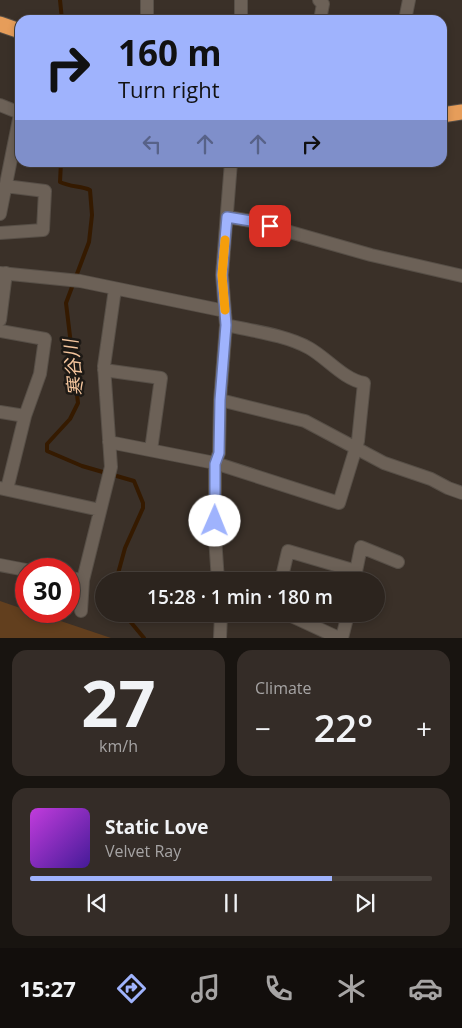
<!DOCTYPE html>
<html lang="en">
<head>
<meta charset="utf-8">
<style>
  body { margin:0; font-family:"Open Sans","Noto Sans JP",sans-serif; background:#342c27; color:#f1f3f6; height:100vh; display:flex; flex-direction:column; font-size:19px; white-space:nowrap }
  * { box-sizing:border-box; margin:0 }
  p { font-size:16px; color:#a6a4a4 }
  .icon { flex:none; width:28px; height:28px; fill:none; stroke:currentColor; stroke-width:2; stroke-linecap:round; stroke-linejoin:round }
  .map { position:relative; height:638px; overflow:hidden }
  .drawer { display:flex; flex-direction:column; gap:12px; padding:12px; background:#181410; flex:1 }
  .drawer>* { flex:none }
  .banner { position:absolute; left:15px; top:15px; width:432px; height:152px; border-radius:15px; box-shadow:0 2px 8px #0003,0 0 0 1px #48413c; background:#9fb3fd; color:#111; overflow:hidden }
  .speed { position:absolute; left:15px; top:558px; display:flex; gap:10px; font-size:25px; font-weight:700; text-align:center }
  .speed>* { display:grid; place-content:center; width:65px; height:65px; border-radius:50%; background:#2c241e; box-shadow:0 2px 8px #0003,0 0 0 1px #48413c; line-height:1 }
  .speed .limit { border:8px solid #d22; background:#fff; color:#111 }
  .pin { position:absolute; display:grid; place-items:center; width:42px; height:42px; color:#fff; margin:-21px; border-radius:10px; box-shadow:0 2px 8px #0006 }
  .me { position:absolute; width:55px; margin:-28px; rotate:1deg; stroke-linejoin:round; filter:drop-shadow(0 0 4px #0008) }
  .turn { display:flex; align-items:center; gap:18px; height:105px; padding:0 20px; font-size:22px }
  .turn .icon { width:65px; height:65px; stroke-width:2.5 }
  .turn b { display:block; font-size:35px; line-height:42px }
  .lanes { display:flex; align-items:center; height:48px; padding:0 20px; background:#0003; justify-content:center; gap:25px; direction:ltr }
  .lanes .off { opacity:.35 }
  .big { font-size:38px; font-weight:600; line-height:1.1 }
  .drawer .widget { flex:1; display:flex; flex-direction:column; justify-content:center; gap:8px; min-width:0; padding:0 18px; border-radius:15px; background:#342c27 }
  .drawer .dial { align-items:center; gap:0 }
  .dial b { font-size:65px; line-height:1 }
  .song { display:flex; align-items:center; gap:15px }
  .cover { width:60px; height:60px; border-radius:8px; background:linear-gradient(135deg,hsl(290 70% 55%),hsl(260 70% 35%)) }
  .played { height:5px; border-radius:2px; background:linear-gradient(90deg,#9fb3fd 75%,#48413c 75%) }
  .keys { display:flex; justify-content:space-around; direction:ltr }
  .heat { display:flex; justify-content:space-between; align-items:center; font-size:28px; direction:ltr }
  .drawer .tiles { flex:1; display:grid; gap:12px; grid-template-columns:1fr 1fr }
  .widget:last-child { grid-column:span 2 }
  .trip { position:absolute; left:95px; top:572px; width:290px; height:50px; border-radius:25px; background:#2c241e; box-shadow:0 2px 8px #0003,0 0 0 1px #48413c; font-weight:600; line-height:50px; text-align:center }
  .dock { display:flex; height:80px; justify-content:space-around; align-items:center; background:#120e0c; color:#a6a4a4 }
  .dock .icon { width:35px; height:35px }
  .dock .active { color:#9fb3fd }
  .dock b { font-size:22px; color:#f1f3f6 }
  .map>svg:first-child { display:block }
  .green { fill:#623f1e }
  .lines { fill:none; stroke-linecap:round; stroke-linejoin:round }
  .stream { stroke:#351a00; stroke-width:4 }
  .street-casing { stroke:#574f47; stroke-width:14 }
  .highway-casing { stroke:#574f47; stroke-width:17 }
  .street { stroke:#6c6157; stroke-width:12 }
  .highway { stroke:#e69d5a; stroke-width:15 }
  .route-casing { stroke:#6774a4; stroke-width:12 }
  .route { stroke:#9fb3fd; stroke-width:9 }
  .slow { stroke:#f59e0b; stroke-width:9 }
  .labels { text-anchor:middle; stroke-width:5; stroke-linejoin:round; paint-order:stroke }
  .water-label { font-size:19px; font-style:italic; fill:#f4c59d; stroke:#1d1915 }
</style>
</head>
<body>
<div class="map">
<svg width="462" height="638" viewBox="0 0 462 638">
  <rect width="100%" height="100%" fill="#3a3028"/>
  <path class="green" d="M0 601 26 610V611H31L111 638H0Z"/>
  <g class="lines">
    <path class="stream" d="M60 0 62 20
      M61 162 60 182C70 187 81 186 90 190L92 215 89 242 66 303 78 403 70 419 47 444V451L82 466 134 481 143 503V508L125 548 116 581
      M124 614 144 638"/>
    <defs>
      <path id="street" d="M319 0 323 4 320 20
        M147 20V0
        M241 20V0
        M405 20 409 0
        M0 105 20 113
        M0 214 20 114
        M227 217 251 221 371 255 462 276
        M0 233 43 230 45 191 5 186
        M0 273 80 281 225 311
        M0 320 6 273
        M0 331 45 339 40 374 25 416 7 489
        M104 370 161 378 151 450
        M220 400 305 421 384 463 431 479 448 488 462 493
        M0 412 25 416
        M109 442 215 463 339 503 358 441 364 383C343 379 327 358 309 348 286 335 252 331 226 325
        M0 488 100 510
        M0 565 26 570
        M69 578 83 580
        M218 581 215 537V463L219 453 220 400 226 325 222 275 231 162
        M281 581 288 551 356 571
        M354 581 361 547 398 562
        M81 611 83 580 111 467 104 366 115 289
        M287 614 339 638
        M220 638 221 614
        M342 638 348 614"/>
      <path id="highway" d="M0 24 20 31
        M442 115 462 112"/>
    </defs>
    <use href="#street" class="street-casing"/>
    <use href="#highway" class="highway-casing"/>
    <use href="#street" class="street"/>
    <use href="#highway" class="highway"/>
  </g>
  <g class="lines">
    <defs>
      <path id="route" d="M215 521V464L219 453 220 400 226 325 222 275 227 217 251 221 270 226"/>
    </defs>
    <use href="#route" class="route-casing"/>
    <use href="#route" class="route"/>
    <path class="slow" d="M225 310 222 275 225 240"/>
  </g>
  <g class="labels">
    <g class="water-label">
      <text transform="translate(73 368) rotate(-96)" y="7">寒谷川</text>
    </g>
  </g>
</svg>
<div class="speed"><div class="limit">30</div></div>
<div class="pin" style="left:270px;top:226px;background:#d93025"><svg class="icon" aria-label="arrive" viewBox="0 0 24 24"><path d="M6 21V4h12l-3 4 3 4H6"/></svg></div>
<svg class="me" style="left:215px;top:521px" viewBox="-20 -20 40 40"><circle r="19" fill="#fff"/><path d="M0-13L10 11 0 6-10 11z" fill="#9fb3fd"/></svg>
<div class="trip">15:28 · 1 min · 180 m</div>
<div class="banner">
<div class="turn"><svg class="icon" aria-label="right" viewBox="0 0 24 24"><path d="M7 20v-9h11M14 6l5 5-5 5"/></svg><div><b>160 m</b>Turn right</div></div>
<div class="lanes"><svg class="icon off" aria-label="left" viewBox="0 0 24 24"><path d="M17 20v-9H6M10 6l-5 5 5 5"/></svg><svg class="icon off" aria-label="ahead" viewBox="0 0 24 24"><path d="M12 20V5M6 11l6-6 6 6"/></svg><svg class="icon off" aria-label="ahead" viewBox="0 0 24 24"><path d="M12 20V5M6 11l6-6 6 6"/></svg><svg class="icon" aria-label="right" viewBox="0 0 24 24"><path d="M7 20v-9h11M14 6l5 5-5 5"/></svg></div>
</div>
</div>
<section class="drawer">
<div class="tiles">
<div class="widget dial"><b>27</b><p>km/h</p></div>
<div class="widget"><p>Climate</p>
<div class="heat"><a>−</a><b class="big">22°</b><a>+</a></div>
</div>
<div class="widget">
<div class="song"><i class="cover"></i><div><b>Static Love</b><p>Velvet Ray</p></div></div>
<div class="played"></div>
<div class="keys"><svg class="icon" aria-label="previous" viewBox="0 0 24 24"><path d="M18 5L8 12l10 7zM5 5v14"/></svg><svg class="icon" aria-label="pause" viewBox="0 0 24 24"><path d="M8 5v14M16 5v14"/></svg><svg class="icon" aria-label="next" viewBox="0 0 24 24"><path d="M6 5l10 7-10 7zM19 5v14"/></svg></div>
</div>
</div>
</section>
<nav class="dock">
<b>15:27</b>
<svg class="icon active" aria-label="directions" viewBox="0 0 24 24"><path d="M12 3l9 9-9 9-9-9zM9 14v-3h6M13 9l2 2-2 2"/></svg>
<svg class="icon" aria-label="music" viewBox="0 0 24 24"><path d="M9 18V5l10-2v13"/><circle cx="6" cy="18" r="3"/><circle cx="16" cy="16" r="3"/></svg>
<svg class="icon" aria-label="phone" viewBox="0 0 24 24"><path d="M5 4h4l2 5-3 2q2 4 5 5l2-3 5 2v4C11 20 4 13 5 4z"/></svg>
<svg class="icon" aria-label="climate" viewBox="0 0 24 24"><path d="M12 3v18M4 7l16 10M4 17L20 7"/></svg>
<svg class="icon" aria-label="car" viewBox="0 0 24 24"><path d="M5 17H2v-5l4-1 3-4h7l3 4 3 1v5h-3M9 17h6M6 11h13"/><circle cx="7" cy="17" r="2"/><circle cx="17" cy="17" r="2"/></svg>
</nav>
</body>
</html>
